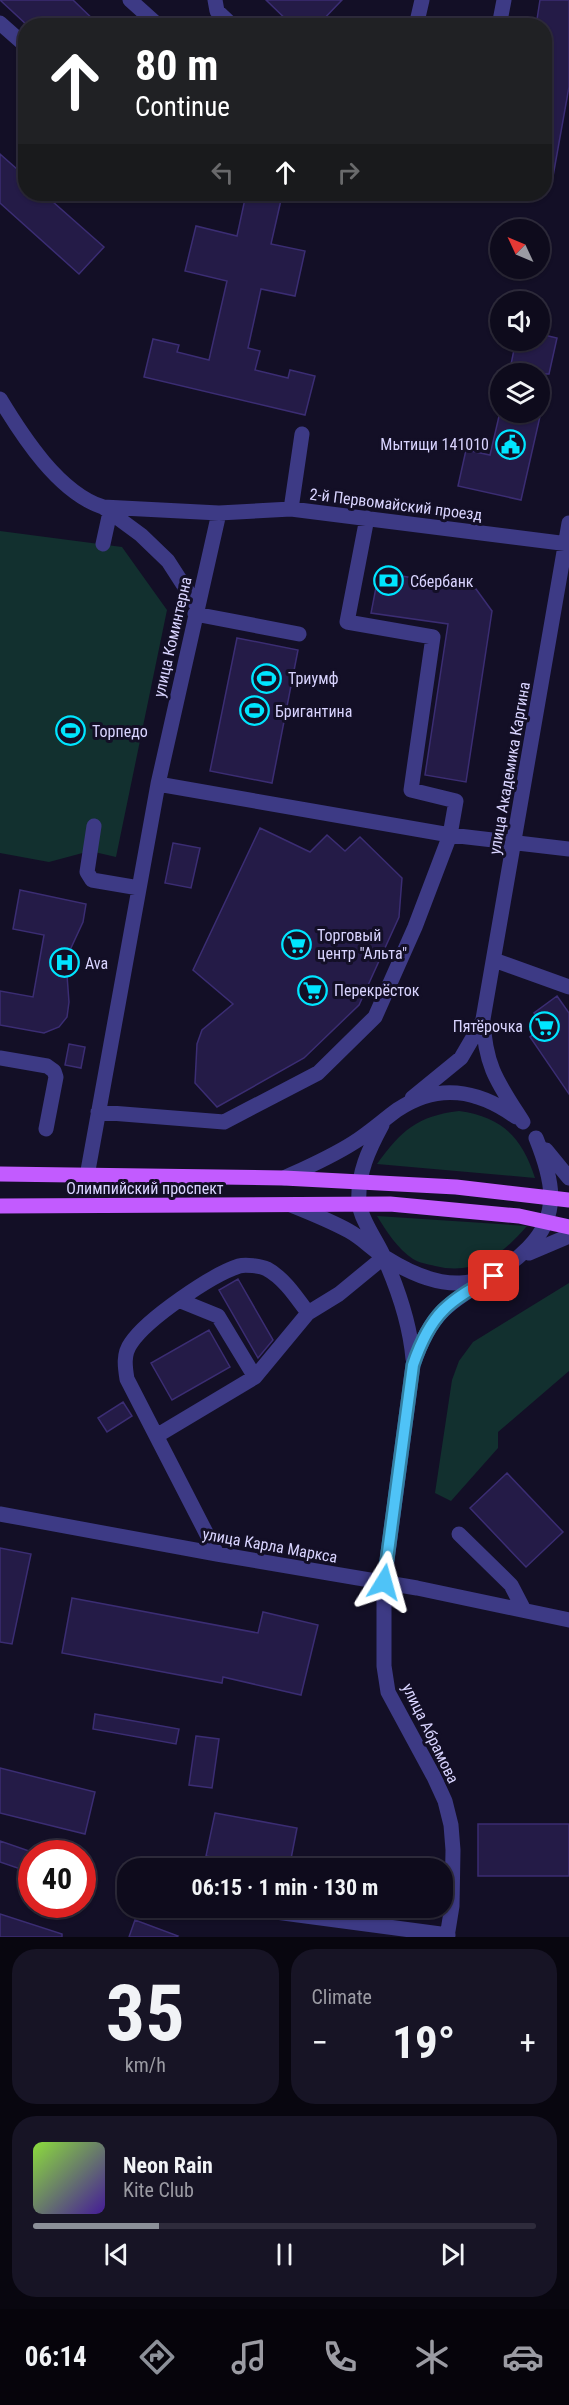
<!DOCTYPE html>
<html lang="en">
<head>
<meta charset="utf-8">
<style>
  body { margin:0; font-family:"Roboto Condensed",sans-serif; background:#171425; color:#f1f3f6; height:100vh; display:flex; flex-direction:column; font-size:22px; white-space:nowrap }
  * { box-sizing:border-box; margin:0 }
  p { font-size:20px; color:#9b9ba3 }
  .icon { flex:none; width:33px; height:33px; fill:none; stroke:currentColor; stroke-width:2; stroke-linecap:round; stroke-linejoin:round }
  .map { position:relative; height:1937px; overflow:hidden }
  .drawer { display:flex; flex-direction:column; gap:12px; padding:12px; background:#08060f; flex:1 }
  .drawer>* { flex:none }
  .guide { position:absolute; left:18px; top:18px; width:534px; height:183px; border-radius:24px; box-shadow:0 2px 4px #0004,0 0 0 2px #2e2b3b; background:#202124; color:#fff; overflow:hidden }
  .needle { width:39px; rotate:314deg }
  .tools { position:absolute; left:490px; top:219px; display:grid; gap:12px }
  .tools a { display:grid; place-items:center; width:60px; height:60px; border-radius:50%; background:#0e0b1c; box-shadow:0 2px 4px #0004,0 0 0 2px #2e2b3b; font-size:30px }
  .speed { position:absolute; left:18px; top:1840px; display:flex; gap:12px; font-size:30px; font-weight:700; text-align:center }
  .speed>* { display:grid; place-content:center; width:78px; height:78px; border-radius:50%; background:#0e0b1c; box-shadow:0 2px 4px #0004,0 0 0 2px #2e2b3b; line-height:1 }
  .speed .limit { border:9px solid #d22; background:#fff; color:#111 }
  .pin { position:absolute; display:grid; place-items:center; width:51px; height:51px; color:#fff; margin:-26px; border-radius:12px; box-shadow:0 3px 9px #0006 }
  .me { position:absolute; width:66px; margin:-33px; rotate:8deg; stroke-linejoin:round; filter:drop-shadow(0 0 4px #0008) }
  .turn { display:flex; align-items:center; gap:21px; height:126px; padding:0 18px; font-size:27px }
  .turn .icon { width:78px; height:78px; stroke-width:2.5 }
  .turn b { display:block; font-size:42px; line-height:51px }
  .lanes { display:flex; align-items:center; height:57px; padding:0 18px; background:#0003; justify-content:center; gap:30px; direction:ltr }
  .lanes .off { opacity:.35 }
  .big { font-size:45px; font-weight:700; line-height:1.1 }
  .drawer .widget { flex:1; display:flex; flex-direction:column; justify-content:center; gap:9px; min-width:0; padding:0 21px; border-radius:24px; background:#171425 }
  .drawer .dial { align-items:center; gap:0 }
  .dial b { font-size:78px; line-height:1 }
  .song { display:flex; align-items:center; gap:18px }
  .cover { width:72px; height:72px; border-radius:9px; background:linear-gradient(135deg,hsl(90 70% 55%),hsl(260 70% 35%)) }
  .played { height:6px; border-radius:3px; background:linear-gradient(90deg,#8c9099 25%,#2e2b3b 25%) }
  .keys { display:flex; justify-content:space-around; direction:ltr }
  .heat { display:flex; justify-content:space-between; align-items:center; font-size:33px; direction:ltr }
  .drawer .tiles { flex:1; display:grid; gap:12px; grid-template-columns:1fr 1fr }
  .widget:last-child { grid-column:span 2 }
  .trip { position:absolute; left:117px; top:1858px; width:336px; height:60px; border-radius:24px; background:#0e0b1c; box-shadow:0 2px 4px #0004,0 0 0 2px #2e2b3b; font-weight:700; line-height:60px; text-align:center }
  .tabs { display:flex; height:96px; justify-content:space-around; align-items:center; background:#06040b; color:#9b9ba3 }
  .tabs .icon { width:42px; height:42px }
  .tabs .selected { color:#8c9099 }
  .tabs b { font-size:27px; color:#f1f3f6 }
  .map>svg:first-child { display:block }
  .green { fill:#12302f }
  .building { fill:#241b47; stroke:#3b2d73; stroke-width:1.5 }
  .lines { fill:none; stroke-linecap:round; stroke-linejoin:round }
  .minor { stroke:#3d3a85; stroke-width:15 }
  .major { stroke:#c25bff; stroke-width:15 }
  .route-casing { stroke:#337fa1; stroke-width:15 }
  .route { stroke:#4fc3f7; stroke-width:10 }
  .labels { text-anchor:middle; stroke-width:6; stroke-linejoin:round; paint-order:stroke }
  .poi-label { font-size:16px; fill:#d9d4ff; stroke:#130f26; text-anchor:start }
  .street-label { font-size:16px; fill:#d9d4ff; stroke:#130f26 }
</style>
</head>
<body>
<div class="map">
<svg width="569" height="1937" viewBox="0 0 569 1937">
  <rect width="100%" height="100%" fill="#130f26"/>
  <path class="green" d="M0 531 122 547 167 610 116 857 90 851 49 862 0 853Z
    M459 1111C502 1117 522 1137 535 1178L377 1164C401 1131 417 1116 459 1111Z
    M377 1216 527 1226C502 1255 475 1276 435 1266 428 1264 419 1263 413 1259 397 1248 387 1232 377 1216Z
    M569 1283V1371L498 1432V1448L451 1501 435 1493 452 1380 459 1361 473 1342Z"/>
  <path class="building" d="M0 0H73L100 26H28Z
    M266 0H342L317 26H293Z
    M540 0H569V87L552 182H544V26H536Z
    M0 154 26 177V194H44L104 247 79 274 0 203Z
    M246 194 281 200 271 244 305 251 295 296 261 289 248 348 260 351 255 370 288 378 290 370 315 376 305 415 144 377 153 339 179 345 177 352 209 360 227 281 185 271 196 226 237 236Z
    M540 334 557 338 549 374H509L516 340H540Z
    M500 412H541L521 500 458 486 466 450 490 455Z
    M379 572 476 589 492 611 466 782 425 775 448 624 371 613Z
    M237 638 298 650 272 783 210 771Z
    M260 828 310 852 327 835 345 851 360 837 402 878 399 917 359 1005 304 1058 217 1107 195 1083 197 1044 202 1030 233 1004 193 970Z
    M173 843 200 848 191 888 165 883Z
    M20 890 86 904 83 922 71 948 68 962 67 975 69 1002 67 1017 59 1027 44 1033 0 1025V991L33 997 44 935 13 929Z
    M557 996 569 1013V1094L530 1037 544 1026 534 1013Z
    M69 1044 85 1047 81 1068 65 1065Z
    M238 1279 273 1340 258 1358 219 1290Z
    M209 1330 230 1367 172 1400 151 1363Z
    M123 1402 132 1416 107 1432 98 1418Z
    M507 1473 563 1532 526 1567 470 1508Z
    M0 1548 31 1554 12 1644 0 1642Z
    M72 1598 258 1633 263 1612 318 1625 301 1695 223 1677 222 1683 62 1653Z
    M95 1714 179 1729 176 1744 93 1729Z
    M196 1736 219 1739 212 1788 189 1785Z
    M0 1768 95 1792 85 1834 0 1813Z
    M215 1813 297 1828 289 1869H271L206 1856Z
    M478 1824H569V1876H478Z
    M0 1841 32 1852V1873L0 1862Z
    M0 1914 62 1934V1937H0Z
    M135 1920 178 1936 177 1937H129Z"/>
  <g class="lines">
    <path class="minor" d="M130 0 159 26
      M215 0 217 11 233 26
      M0 23 26 46
      M416 26 422 0
      M499 26 504 0
      M0 399C23 437 59 493 103 507L219 513 291 509 569 544
      M103 507 141 535 168 561 197 606
      M291 509 302 434
      M103 544 110 512
      M195 614 299 634
      M158 784 450 835 569 849
      M94 826 87 872 92 880 139 888
      M494 960 569 987
      M0 1058 47 1066 54 1071 56 1077 46 1129
      M412 1098 461 1058 482 1022
      M98 1112 224 1122 318 1073 375 1017 415 927 450 835 456 801 411 790 433 637 347 622 367 518
      M523 1122C498 1083 485 1067 483 1019L569 523
      M382 1125C369 1149 357 1174 359 1203 361 1220 375 1238 382 1253 397 1286 410 1323 413 1359
      M546 1150 569 1178
      M87 1176 158 784 219 513
      M284 1178C308 1167 331 1157 353 1143 369 1133 382 1121 397 1110 439 1082 478 1090 516 1117
      M291 1205C311 1213 331 1221 349 1231 362 1238 373 1250 386 1258 440 1292 482 1294 528 1248 562 1214 552 1178 536 1138
      M529 1253 569 1236
      M181 1301 218 1316 255 1377
      M158 1435 255 1377 308 1313 339 1294 384 1257
      M0 1514 217 1554 417 1588 569 1620
      M459 1534 511 1585 524 1610
      M217 1554 127 1379C125 1367 123 1354 131 1343 147 1319 211 1275 239 1266 245 1264 261 1266 267 1269 284 1278 297 1298 308 1313
      M246 1908 448 1935
      M447 1937 452 1906 453 1850 451 1825 445 1801 434 1777 388 1692 384 1666V1583L413 1365C431 1312 448 1303 494 1276"/>
    <path class="major" d="M0 1174 284 1178 456 1187 569 1200
      M0 1206 390 1204 519 1216 569 1227"/>
  </g>
  <g class="lines">
    <defs>
      <path id="route" d="M384 1582 413 1365C431 1312 448 1302 494 1276"/>
    </defs>
    <use href="#route" class="route-casing"/>
    <use href="#route" class="route"/>
  </g>
  <defs>
    <symbol id="civic-ring" viewBox="-11 -11 22 22"><circle r="9.5" fill="#130f26" stroke="#00e5ff" stroke-width="1.5"/><path d="M-.6-6.5H3V-4.5H.6V-3L4-1V1h2V6H-6V1h2V-1L-.6-3ZM-1.2 2.5V6h2.4V2.5Z" fill="#00e5ff"/></symbol>
    <symbol id="bank-ring" viewBox="-11 -11 22 22"><circle r="9.5" fill="#130f26" stroke="#00e5ff" stroke-width="1.5"/><path d="M-6-4H6V4H-6ZM0-2.3a2.3 2.3 0 1 0 0 4.6a2.3 2.3 0 1 0 0-4.6Z" fill="#00e5ff"/></symbol>
    <symbol id="stadium-ring" viewBox="-11 -11 22 22"><circle r="9.5" fill="#130f26" stroke="#00e5ff" stroke-width="1.5"/><path d="M0-5a6.5 5 0 1 0 0 10a6.5 5 0 1 0 0-10ZM-3.5-1.8h7v3.6h-7Z" fill="#00e5ff"/></symbol>
    <symbol id="supermarket-ring" viewBox="-11 -11 22 22"><circle r="9.5" fill="#130f26" stroke="#00e5ff" stroke-width="1.5"/><path d="M-6-5.5h2.5l.6 2H6L4.5 2H-2.5L-4.4-4H-6ZM-1.5 3.2a1.3 1.3 0 1 0 .1 0ZM3 3.2a1.3 1.3 0 1 0 .1 0Z" fill="#00e5ff"/></symbol>
    <symbol id="hospital-ring" viewBox="-11 -11 22 22"><circle r="9.5" fill="#130f26" stroke="#00e5ff" stroke-width="1.5"/><path d="M-5-5h3v3.5h4V-5h3V5h-3V1.5h-4V5h-3Z" fill="#00e5ff"/></symbol>
  </defs>
  <g fill-rule="evenodd">
    <use href="#civic-ring" x="494" y="428" width="33" height="33"/>
    <use href="#bank-ring" x="372" y="564" width="33" height="33"/>
    <use href="#stadium-ring" x="250" y="662" width="33" height="33"/>
    <use href="#stadium-ring" x="238" y="694" width="33" height="33"/>
    <use href="#stadium-ring" x="54" y="714" width="33" height="33"/>
    <use href="#supermarket-ring" x="280" y="928" width="33" height="33"/>
    <use href="#hospital-ring" x="48" y="946" width="33" height="33"/>
    <use href="#supermarket-ring" x="296" y="974" width="33" height="33"/>
    <use href="#supermarket-ring" x="528" y="1010" width="33" height="33"/>
  </g>
  <g class="labels">
    <g class="poi-label">
      <text x="489" y="450" text-anchor="end">Мытищи 141010</text>
      <text x="410" y="587">Сбербанк</text>
      <text x="288" y="684">Триумф</text>
      <text x="275" y="717">Бригантина</text>
      <text x="92" y="737">Торпедо</text>
      <text x="317" y="941">Торговый<tspan x="317" dy="18">центр "Альта"</tspan></text>
      <text x="85" y="969">Ava</text>
      <text x="334" y="996">Перекрёсток</text>
      <text x="523" y="1032" text-anchor="end">Пятёрочка</text>
    </g>
    <g class="street-label">
      <text transform="translate(396 504) rotate(7)" y="6">2-й Первомайский проезд</text>
      <text transform="translate(172 637) rotate(-77)" y="6">улица Коминтерна</text>
      <text transform="translate(509 768) rotate(-80)" y="6">улица Академика Каргина</text>
      <text x="145" y="1194">Олимпийский проспект</text>
      <text transform="translate(270 1545) rotate(10)" y="6">улица Карла Маркса</text>
      <text transform="translate(431 1733) rotate(64)" y="6">улица Абрамова</text>
    </g>
  </g>
</svg>
<div class="tools">
<a><svg class="needle" viewBox="-14 -14 28 28"><path d="M0-13l5 13h-10z" fill="#e53935"/><path d="M0 13l5-13h-10z" fill="#9b9ba3"/></svg></a>
<a><svg class="icon" aria-label="sound" viewBox="0 0 24 24"><path d="M4 9h4l5-4v14l-5-4H4zM17 9q2 3 0 6"/></svg></a>
<a><svg class="icon" aria-label="layers" viewBox="0 0 24 24"><path d="M12 4l9 5-9 5-9-5zM3 14l9 5 9-5"/></svg></a>
</div>
<div class="speed"><div class="limit">40</div></div>
<div class="pin" style="left:494px;top:1276px;background:#d93025"><svg class="icon" aria-label="arrive" viewBox="0 0 24 24"><path d="M6 21V4h12l-3 4 3 4H6"/></svg></div>
<svg class="me" style="left:384px;top:1582px" viewBox="-20 -20 40 40"><path d="M0-17L14 15 0 8-14 15z" fill="#4fc3f7" stroke="#fff" stroke-width="4"/></svg>
<div class="trip">06:15 · 1 min · 130 m</div>
<div class="guide">
<div class="turn"><svg class="icon" aria-label="ahead" viewBox="0 0 24 24"><path d="M12 20V5M6 11l6-6 6 6"/></svg><div><b>80 m</b>Continue</div></div>
<div class="lanes"><svg class="icon off" aria-label="left" viewBox="0 0 24 24"><path d="M17 20v-9H6M10 6l-5 5 5 5"/></svg><svg class="icon" aria-label="ahead" viewBox="0 0 24 24"><path d="M12 20V5M6 11l6-6 6 6"/></svg><svg class="icon off" aria-label="right" viewBox="0 0 24 24"><path d="M7 20v-9h11M14 6l5 5-5 5"/></svg></div>
</div>
</div>
<section class="drawer">
<div class="tiles">
<div class="widget dial"><b>35</b><p>km/h</p></div>
<div class="widget"><p>Climate</p>
<div class="heat"><a>−</a><b class="big">19°</b><a>+</a></div>
</div>
<div class="widget">
<div class="song"><i class="cover"></i><div><b>Neon Rain</b><p>Kite Club</p></div></div>
<div class="played"></div>
<div class="keys"><svg class="icon" aria-label="previous" viewBox="0 0 24 24"><path d="M18 5L8 12l10 7zM5 5v14"/></svg><svg class="icon" aria-label="pause" viewBox="0 0 24 24"><path d="M8 5v14M16 5v14"/></svg><svg class="icon" aria-label="next" viewBox="0 0 24 24"><path d="M6 5l10 7-10 7zM19 5v14"/></svg></div>
</div>
</div>
</section>
<nav class="tabs">
<b>06:14</b>
<svg class="icon selected" aria-label="directions" viewBox="0 0 24 24"><path d="M12 3l9 9-9 9-9-9zM9 14v-3h6M13 9l2 2-2 2"/></svg>
<svg class="icon" aria-label="music" viewBox="0 0 24 24"><path d="M9 18V5l10-2v13"/><circle cx="6" cy="18" r="3"/><circle cx="16" cy="16" r="3"/></svg>
<svg class="icon" aria-label="phone" viewBox="0 0 24 24"><path d="M5 4h4l2 5-3 2q2 4 5 5l2-3 5 2v4C11 20 4 13 5 4z"/></svg>
<svg class="icon" aria-label="climate" viewBox="0 0 24 24"><path d="M12 3v18M4 7l16 10M4 17L20 7"/></svg>
<svg class="icon" aria-label="car" viewBox="0 0 24 24"><path d="M5 17H2v-5l4-1 3-4h7l3 4 3 1v5h-3M9 17h6M6 11h13"/><circle cx="7" cy="17" r="2"/><circle cx="17" cy="17" r="2"/></svg>
</nav>
</body>
</html>
